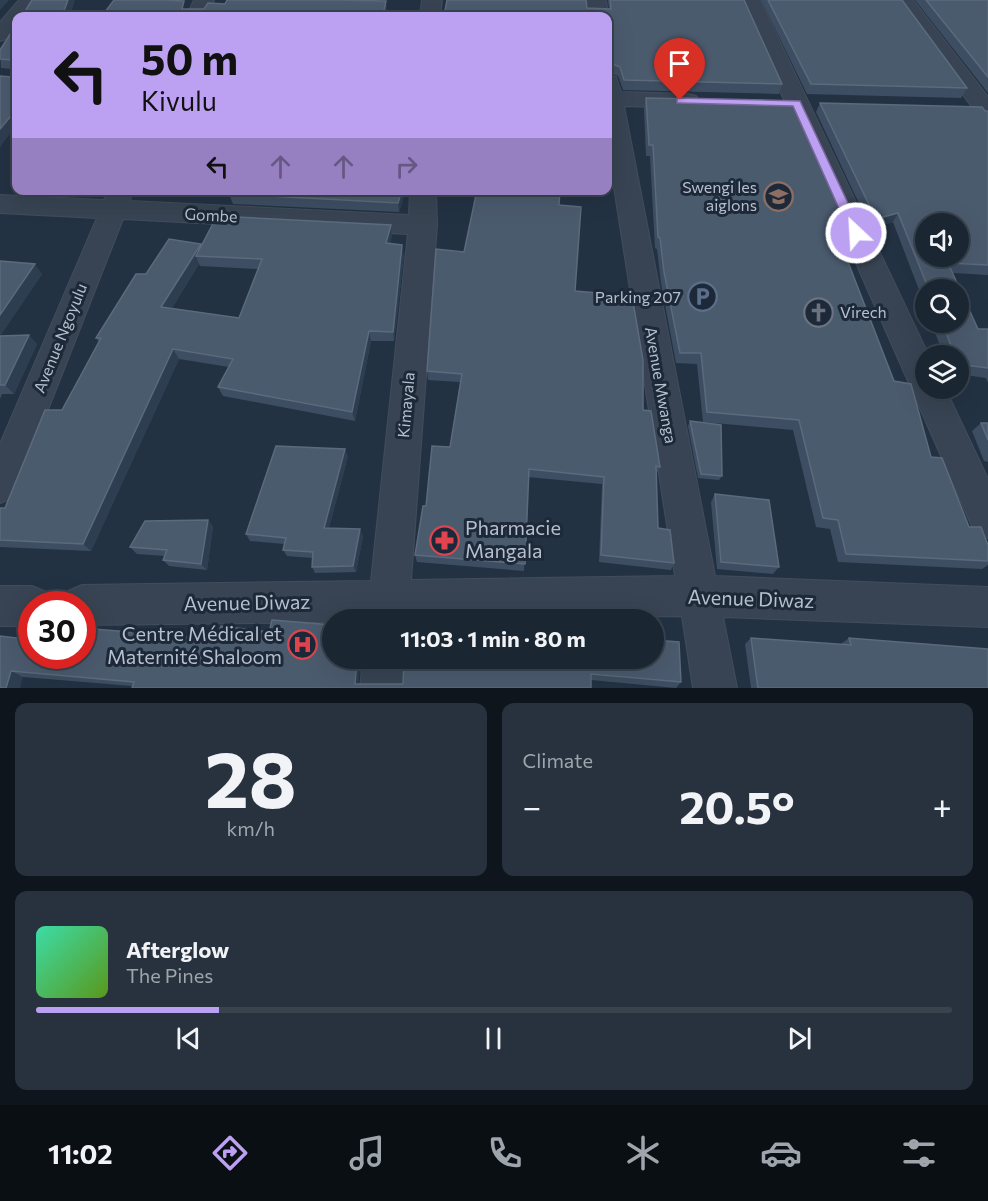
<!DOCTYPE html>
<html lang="en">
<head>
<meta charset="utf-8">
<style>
  body { margin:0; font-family:Commissioner,sans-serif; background:#27323e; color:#f1f3f6; height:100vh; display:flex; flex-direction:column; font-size:22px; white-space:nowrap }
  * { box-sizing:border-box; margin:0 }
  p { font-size:20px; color:#9fa5ac }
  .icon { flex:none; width:33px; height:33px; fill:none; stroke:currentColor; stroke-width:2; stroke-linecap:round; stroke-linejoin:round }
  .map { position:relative; height:688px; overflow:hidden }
  .drawer { display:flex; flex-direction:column; gap:15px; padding:15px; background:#0e151c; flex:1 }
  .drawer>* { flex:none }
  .banner { position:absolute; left:12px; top:12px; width:600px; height:183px; border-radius:12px; box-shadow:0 6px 24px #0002,0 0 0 2px #38434d; background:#bca0f2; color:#111; overflow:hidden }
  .controls { position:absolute; left:915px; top:213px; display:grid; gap:12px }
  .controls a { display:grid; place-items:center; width:54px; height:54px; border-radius:50%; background:#1a2632; box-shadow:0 6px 24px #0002,0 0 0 2px #38434d; font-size:30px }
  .speed { position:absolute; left:18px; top:591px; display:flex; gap:12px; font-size:30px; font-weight:700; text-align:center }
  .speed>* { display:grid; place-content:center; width:78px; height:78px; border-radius:50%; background:#1a2632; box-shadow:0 6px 24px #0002,0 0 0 2px #38434d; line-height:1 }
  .speed .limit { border:9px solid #d22; background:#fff; color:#111 }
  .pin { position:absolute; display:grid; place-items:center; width:51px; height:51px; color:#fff; margin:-62px -26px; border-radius:50% 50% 50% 0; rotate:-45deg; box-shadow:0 0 6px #0007 }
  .pin .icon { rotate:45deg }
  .me { position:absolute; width:66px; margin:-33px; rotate:335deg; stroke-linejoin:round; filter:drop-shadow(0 0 4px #0008) }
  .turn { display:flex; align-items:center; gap:21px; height:126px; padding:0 30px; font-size:27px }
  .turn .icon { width:78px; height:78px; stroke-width:2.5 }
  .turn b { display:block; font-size:42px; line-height:51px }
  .lanes { display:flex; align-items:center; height:57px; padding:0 30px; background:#0003; justify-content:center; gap:30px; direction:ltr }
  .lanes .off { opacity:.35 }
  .big { font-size:45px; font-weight:700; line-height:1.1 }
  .drawer .tile { flex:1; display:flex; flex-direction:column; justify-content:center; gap:9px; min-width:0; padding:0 21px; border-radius:12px; background:#27323e }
  .drawer .dial { align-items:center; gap:0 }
  .dial b { font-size:78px; line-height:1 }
  .song { display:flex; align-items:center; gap:18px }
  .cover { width:72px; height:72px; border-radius:9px; background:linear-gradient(135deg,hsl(160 70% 55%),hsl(90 70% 35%)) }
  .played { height:6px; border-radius:3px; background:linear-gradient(90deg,#bca0f2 20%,#38434d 20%) }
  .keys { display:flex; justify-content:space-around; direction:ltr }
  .heat { display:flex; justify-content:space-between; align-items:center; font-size:33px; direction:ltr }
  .drawer .tiles { flex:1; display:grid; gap:15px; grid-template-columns:1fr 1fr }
  .tile:last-child { grid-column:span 2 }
  .trip { position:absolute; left:322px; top:609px; width:342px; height:60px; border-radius:30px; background:#1a2632; box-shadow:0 6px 24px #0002,0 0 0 2px #38434d; font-weight:700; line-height:60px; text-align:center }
  .tab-bar { display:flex; height:96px; justify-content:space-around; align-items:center; background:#0a0f14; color:#9fa5ac }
  .tab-bar .icon { width:42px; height:42px }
  .tab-bar .selected { color:#bca0f2 }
  .tab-bar b { font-size:27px; color:#f1f3f6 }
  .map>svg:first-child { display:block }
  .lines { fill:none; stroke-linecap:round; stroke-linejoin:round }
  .street-casing { stroke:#424d5c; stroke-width:2 }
  .street { fill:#384453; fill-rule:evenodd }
  .wall { fill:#3e4e62; fill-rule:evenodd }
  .shaded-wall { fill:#2e3e51 }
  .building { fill:#4b5b6e; stroke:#5b6a7c; stroke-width:1.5; fill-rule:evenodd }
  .route { fill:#bca0f2; stroke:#7a689d; stroke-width:1.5 }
  .labels { text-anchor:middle; stroke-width:6; stroke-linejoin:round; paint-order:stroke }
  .poi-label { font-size:16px; fill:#b5bfcd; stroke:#1d2938; text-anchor:end }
  .street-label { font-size:16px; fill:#b5bfcd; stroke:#1d2938 }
  .near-poi-label { font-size:20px; fill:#b5bfcd; stroke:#1d2938; text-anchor:start }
  .near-street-label { font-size:20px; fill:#b5bfcd; stroke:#1d2938 }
</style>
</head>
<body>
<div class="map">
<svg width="988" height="688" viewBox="0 0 988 688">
  <rect width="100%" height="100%" fill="#233243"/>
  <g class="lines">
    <defs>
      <path id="street" d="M19 0H39L26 16H16C16 29 13 38 0 41V22Z
        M194 0H214L207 16H187Z
        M422 0H442L440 16H420Z
        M586 0H606L608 16V17L588 16Z
        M740 0H760L929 356H926V388H945L988 479V538L975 533Z
        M893 0H913L988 97V120L980 118Z
        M608 75 616 77 621 92 688 94 696 96 700 101 696 106 688 108 624 106 715 576 988 587V627L723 617 737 688H693L682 616 333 620V622L82 625V604H62L68 591 82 585 371 581 408 234 123 219 18 486 13 498 0 503V444L97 218 0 213V195L104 200 109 190H133L130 201 409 215 410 190H436L437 225 411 580 675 576 608 149Z
        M0 586H32L46 592 52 604H32V626H0Z
        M363 658H405L404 688H360Z"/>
    </defs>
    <use href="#street" class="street-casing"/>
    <use href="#street" class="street"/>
  </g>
  <path class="wall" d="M608 0H744L782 84 779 94 623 90 618 76 609 73 608 74 587 8 609 9Z
    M761 0H902L967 88 961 98 807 94Z
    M915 0H988V93Z
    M16 25V126L4 141 12 77V69L1 68 0 50Z
    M646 98 859 250 853 261H847L894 381 931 457 969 527 988 545V565L982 569 838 562 830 529 816 527 793 430 703 422 697 364 676 363 661 283 657 249 655 248 650 156H646L644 109Z
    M820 103 988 111V275L953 273 978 329H988V383L986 378 958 374V356H944L931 322H958V290H926V308L893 222 871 229 816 112Z
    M34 190H96L91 197 37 195Z
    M231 190H406L399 212 233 204 229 194Z
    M559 205 575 291 643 410 660 467 656 475 658 528 674 563 671 570 599 562 602 484 528 477 524 571 417 562 415 555 426 506 450 447 460 382 428 380 427 371 464 252Z
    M391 225 392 235 390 244 404 255 394 341H371L355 421 223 396 218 387 229 367 179 359 91 551 0 547V508H5L62 410 99 342 96 338 146 274 202 245ZM199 264 200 266 258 269 239 318 172 308Z
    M0 261 42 274 0 336 37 344 14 394H2L0 399Z
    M690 421 722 476 719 480 698 478 688 426Z
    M981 423H988V462L984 461 972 431Z
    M348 456 329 528 363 536 356 572 315 573 312 567V558L287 556 283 550 284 544 250 541 246 534Z
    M715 494 779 567 773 574 717 569 711 502Z
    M208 520 213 527 207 570 169 566 163 560 165 556 137 554 130 547Z
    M0 636 359 684H403L404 658 681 682 676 688 591 680V688L132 686 23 677 0 688Z
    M751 638 841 644 849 638 988 688H751L745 644Z"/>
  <path class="shaded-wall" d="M0 0H9L0 10Z
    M68 0H75L70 16H62Z
    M386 1 387 10 386 16H383Z
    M610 63 609 73 608 74V65Z
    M16 110V126L4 141 0 148V129Z
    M88 190H96L91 197Z
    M402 190H406L399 212 398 203Z
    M898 213 893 222 871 229 876 219Z
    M391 225 392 235 388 253 386 243Z
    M201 244 205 254 196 256 199 264 167 316 161 307Z
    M402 245 404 255 394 341 393 332Z
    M35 264 42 274 0 336V315Z
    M369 331 371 341 355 421 352 412Z
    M29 335 37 344 14 394 5 385Z
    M173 349 179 359 91 551 83 544Z
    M345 449 348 456 327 535 324 528Z
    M208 520 213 527 207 570 201 564Z
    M360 529 363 536 356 572 353 566Z
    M357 658H361L358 688 355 684Z
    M11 671 23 677 20 688H6Z"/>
  <path class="building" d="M32 0H68L62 16H22Z
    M114 0H165L184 1 182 9H204L208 3 225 4 227 0H339L386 1 383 16H102Z
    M447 0H586L587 8 611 9 610 0H744L782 84 624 80 620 67 610 63 608 65V16H444Z
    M768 0H902L967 88 811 84Z
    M926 0H988V77Z
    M16 25V110L0 129V76L12 77V60L0 59V50Z
    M646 98 792 101 859 250 843 249 894 381 911 384 931 457 942 458 969 527H981L988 545V561L846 554 838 520 823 518 799 420 707 412 701 353H680L664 272 660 238 658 237 653 145H649Z
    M820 103 982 107 985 111H988V265L948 263 978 329H988V368L958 364V356H955L942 322H958V290H929L898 213 876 219ZM926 224H958V256H926Z
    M231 190H402L398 203 229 194Z
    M477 190H560L559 205 581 207 575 291 632 296 643 360V410L651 411 660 467 656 466 658 528 670 530 674 563 601 555 604 477 529 469 525 564 415 555 423 506H426L432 446 450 447 462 374 427 371 436 249 464 252Z
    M217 216 391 225 386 243 402 245 393 332 369 331 352 412 218 387 233 359 173 349 83 544 0 540V508H5L45 410H62L101 338H96L136 274H146L169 239 201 244 161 307 239 318 262 259 196 256Z
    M0 261 35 264 0 315Z
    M29 335 5 385H0V336Z
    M690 421 721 425 722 476 701 474Z
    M981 423H988V440Z
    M276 446 345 449 324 528 360 529 353 566 312 567 313 552 283 550 286 538 246 534Z
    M715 494 769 500 779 567 721 562Z
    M208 520 201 564 163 560 167 550 130 547 145 521Z
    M272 620 333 625V658H357L355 684H403L404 658H654V640L679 642 681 682 591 674V688H132L134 682 11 671 6 688H0V636L32 640V656H82V628L216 639 221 626 269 632Z
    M751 638 851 645 849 638 988 649V688H758Z"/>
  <path class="route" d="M677 98 800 101 862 233 860 236 856 237 850 233 793 106 680 103H677Z"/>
  <defs>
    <symbol id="school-ring" viewBox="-11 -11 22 22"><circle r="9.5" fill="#1d2938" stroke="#8d6e63" stroke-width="1.5"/><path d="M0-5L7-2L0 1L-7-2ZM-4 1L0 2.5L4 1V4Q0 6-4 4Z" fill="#8d6e63"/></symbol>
    <symbol id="parking-ring" viewBox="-11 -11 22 22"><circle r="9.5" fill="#1d2938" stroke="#5c6f8a" stroke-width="1.5"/><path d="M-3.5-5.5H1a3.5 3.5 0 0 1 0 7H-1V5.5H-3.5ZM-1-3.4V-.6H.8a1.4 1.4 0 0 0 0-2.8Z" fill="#5c6f8a"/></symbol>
    <symbol id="church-ring" viewBox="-11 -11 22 22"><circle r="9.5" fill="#1d2938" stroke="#6b7280" stroke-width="1.5"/><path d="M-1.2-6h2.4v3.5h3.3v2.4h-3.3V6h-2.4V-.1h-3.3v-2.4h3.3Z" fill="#6b7280"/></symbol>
    <symbol id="pharmacy-ring" viewBox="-11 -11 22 22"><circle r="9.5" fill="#1d2938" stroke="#e0444e" stroke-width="1.5"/><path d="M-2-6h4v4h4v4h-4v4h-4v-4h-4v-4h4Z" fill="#e0444e"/></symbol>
    <symbol id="hospital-ring" viewBox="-11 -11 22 22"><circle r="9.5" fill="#1d2938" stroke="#e0444e" stroke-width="1.5"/><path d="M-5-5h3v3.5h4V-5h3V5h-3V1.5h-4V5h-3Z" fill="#e0444e"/></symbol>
  </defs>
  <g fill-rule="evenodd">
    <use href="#school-ring" x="762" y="180" width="33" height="33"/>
    <use href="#parking-ring" x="686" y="280" width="33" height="33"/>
    <use href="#church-ring" x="802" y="296" width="33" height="33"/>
    <use href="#pharmacy-ring" x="428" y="524" width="33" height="33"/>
    <use href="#hospital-ring" x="286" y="628" width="33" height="33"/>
  </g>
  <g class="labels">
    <g class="poi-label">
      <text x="757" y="193">Swengi les<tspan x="757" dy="18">aiglons</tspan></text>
      <text x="681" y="303">Parking 207</text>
      <text x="840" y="318" text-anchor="start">Virech</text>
    </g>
    <g class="street-label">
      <text transform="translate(211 215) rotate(3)" y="6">Gombe</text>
      <text transform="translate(60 338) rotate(-68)" y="6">Avenue Ngoyulu</text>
      <text transform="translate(661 385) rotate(80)" y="6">Avenue Mwanga</text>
      <text transform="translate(406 405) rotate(-85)" y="6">Kimayala</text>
    </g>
    <g class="near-poi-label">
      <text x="465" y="535">Pharmacie<tspan x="465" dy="23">Mangala</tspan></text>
      <text x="282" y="641" text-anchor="end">Centre Médical et<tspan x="282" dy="23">Maternité Shaloom</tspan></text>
    </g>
    <g class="near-street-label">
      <text transform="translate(751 599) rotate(2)" y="7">Avenue Diwaz</text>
      <text transform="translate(247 603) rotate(-1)" y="7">Avenue Diwaz</text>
    </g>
  </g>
</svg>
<div class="controls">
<a><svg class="icon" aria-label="sound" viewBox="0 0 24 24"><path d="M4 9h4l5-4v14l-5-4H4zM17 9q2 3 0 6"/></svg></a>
<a><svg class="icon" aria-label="search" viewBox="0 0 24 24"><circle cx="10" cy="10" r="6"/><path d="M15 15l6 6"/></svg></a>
<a><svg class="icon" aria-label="layers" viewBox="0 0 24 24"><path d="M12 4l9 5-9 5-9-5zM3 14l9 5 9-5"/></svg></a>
</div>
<div class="speed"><div class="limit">30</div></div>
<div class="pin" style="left:680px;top:100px;background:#d93025"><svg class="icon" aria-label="arrive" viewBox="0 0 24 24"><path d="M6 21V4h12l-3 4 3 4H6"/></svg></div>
<svg class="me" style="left:856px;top:233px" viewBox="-20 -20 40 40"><circle r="17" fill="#bca0f2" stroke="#fff" stroke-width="3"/><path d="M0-11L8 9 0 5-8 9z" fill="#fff"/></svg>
<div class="trip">11:03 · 1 min · 80 m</div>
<div class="banner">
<div class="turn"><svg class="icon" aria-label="left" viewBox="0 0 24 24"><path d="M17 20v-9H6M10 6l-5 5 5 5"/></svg><div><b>50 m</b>Kivulu</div></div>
<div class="lanes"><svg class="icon" aria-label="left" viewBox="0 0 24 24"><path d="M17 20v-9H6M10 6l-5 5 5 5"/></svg><svg class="icon off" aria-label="ahead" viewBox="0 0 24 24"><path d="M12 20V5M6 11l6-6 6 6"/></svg><svg class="icon off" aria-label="ahead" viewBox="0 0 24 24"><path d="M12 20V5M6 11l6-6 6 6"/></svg><svg class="icon off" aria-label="right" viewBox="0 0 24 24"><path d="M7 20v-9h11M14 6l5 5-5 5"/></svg></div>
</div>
</div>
<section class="drawer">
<div class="tiles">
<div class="tile dial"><b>28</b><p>km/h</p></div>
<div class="tile"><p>Climate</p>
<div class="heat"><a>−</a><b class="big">20.5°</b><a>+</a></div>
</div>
<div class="tile">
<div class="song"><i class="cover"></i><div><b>Afterglow</b><p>The Pines</p></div></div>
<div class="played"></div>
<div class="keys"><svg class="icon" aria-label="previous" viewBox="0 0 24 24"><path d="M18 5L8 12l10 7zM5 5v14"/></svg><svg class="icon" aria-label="pause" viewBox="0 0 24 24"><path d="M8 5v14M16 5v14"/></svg><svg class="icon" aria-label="next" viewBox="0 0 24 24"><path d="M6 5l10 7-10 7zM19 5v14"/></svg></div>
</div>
</div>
</section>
<nav class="tab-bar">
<b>11:02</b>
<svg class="icon selected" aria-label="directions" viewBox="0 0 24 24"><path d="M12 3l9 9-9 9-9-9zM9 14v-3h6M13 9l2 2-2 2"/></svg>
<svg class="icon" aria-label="music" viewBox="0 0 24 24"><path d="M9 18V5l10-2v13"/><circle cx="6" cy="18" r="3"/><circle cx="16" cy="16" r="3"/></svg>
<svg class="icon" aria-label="phone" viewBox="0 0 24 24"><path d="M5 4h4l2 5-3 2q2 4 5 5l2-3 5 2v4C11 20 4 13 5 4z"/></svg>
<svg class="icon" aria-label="climate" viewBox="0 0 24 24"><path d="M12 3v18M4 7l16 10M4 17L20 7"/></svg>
<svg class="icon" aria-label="car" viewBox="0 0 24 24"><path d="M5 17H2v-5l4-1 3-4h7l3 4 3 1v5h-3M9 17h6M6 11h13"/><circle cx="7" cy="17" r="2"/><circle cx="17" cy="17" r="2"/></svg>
<svg class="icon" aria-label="filters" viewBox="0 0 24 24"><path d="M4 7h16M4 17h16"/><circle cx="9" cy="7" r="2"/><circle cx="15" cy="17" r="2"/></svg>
</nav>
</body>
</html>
